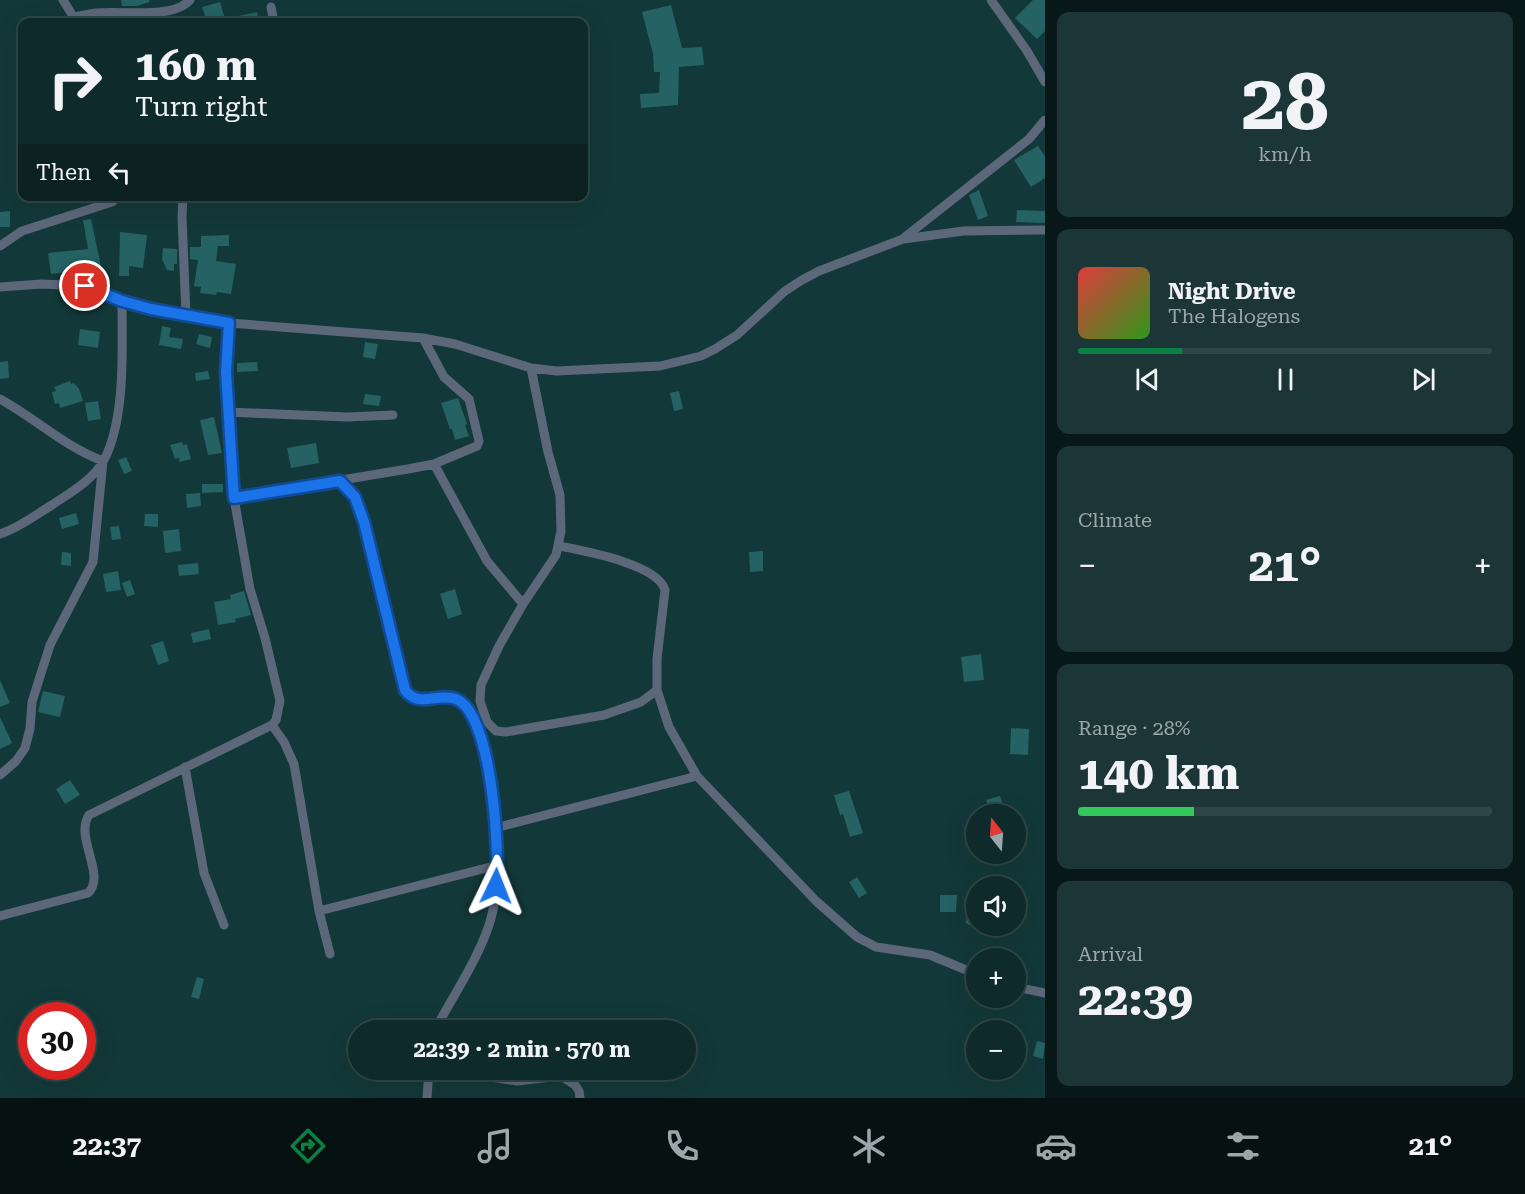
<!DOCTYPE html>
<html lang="en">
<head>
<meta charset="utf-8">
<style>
  body { margin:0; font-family:"Roboto Serif",serif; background:#1c3637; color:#f1f3f6; height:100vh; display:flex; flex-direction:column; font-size:22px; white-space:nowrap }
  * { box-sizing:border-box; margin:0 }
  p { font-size:20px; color:#9ba7a9 }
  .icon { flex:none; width:33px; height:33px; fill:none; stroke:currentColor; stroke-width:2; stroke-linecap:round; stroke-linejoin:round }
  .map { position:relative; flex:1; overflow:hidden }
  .sheet { display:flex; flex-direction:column; gap:12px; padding:12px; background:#081718; width:480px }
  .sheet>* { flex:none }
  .hud { position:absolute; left:18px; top:18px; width:570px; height:183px; border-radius:12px; box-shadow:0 6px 24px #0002,0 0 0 2px #2e4647; background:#0e2a2b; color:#f1f3f6; overflow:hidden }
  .needle { width:39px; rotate:343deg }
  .tools { position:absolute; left:966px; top:804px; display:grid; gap:12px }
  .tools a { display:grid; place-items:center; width:60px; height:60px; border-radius:50%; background:#0e2a2b; box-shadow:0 6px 24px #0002,0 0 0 2px #2e4647; font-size:30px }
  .speed { position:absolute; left:18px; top:1002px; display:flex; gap:12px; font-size:30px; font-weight:700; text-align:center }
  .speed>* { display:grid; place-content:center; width:78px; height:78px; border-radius:50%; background:#0e2a2b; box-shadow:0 6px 24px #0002,0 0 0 2px #2e4647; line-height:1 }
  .speed .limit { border:9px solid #d22; background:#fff; color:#111 }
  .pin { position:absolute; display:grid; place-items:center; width:51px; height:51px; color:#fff; margin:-26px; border:3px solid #fff; border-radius:50%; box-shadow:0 2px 6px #0007 }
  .me { position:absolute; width:66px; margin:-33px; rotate:2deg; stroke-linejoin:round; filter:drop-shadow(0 0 4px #0008) }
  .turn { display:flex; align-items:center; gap:21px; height:126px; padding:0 18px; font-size:27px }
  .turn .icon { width:78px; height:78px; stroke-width:2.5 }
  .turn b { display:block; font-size:42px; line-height:51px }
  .then { display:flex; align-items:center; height:57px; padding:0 18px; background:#0003; gap:12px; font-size:22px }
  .big { font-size:45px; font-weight:700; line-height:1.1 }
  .sheet .card { flex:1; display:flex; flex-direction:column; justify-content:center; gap:9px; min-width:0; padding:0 21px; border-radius:12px; background:#1c3637 }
  .sheet .dial { align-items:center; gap:0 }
  .dial b { font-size:78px; line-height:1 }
  .song { display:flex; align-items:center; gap:18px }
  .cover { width:72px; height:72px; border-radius:9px; background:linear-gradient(135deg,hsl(0 70% 55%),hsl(110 70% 35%)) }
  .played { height:6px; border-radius:3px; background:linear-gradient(90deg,#0b8043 25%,#2e4647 25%) }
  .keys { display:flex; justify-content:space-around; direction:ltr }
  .heat { display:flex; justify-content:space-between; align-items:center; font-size:33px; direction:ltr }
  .charge { height:9px; border-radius:4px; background:linear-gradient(90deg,#34c759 28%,#2e4647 0) }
  .trip { position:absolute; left:348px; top:1020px; width:348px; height:60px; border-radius:30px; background:#0e2a2b; box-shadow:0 6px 24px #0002,0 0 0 2px #2e4647; font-weight:700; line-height:60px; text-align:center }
  .dock { display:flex; height:96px; justify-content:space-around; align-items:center; background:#061111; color:#9ba7a9 }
  .dock .icon { width:42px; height:42px }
  .dock .selected { color:#0b8043 }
  .dock b { font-size:27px; color:#f1f3f6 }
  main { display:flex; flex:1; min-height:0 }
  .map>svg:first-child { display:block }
  .building { fill:#246263 }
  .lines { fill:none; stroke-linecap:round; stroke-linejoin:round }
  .street { stroke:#5c687a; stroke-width:9 }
  .route-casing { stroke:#114b97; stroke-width:15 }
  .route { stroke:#1a73e8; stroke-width:10 }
</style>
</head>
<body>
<main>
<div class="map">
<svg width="1045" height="1098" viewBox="0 0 1045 1098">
  <rect width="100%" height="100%" fill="#133839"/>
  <path class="building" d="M121 0H149L150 2 137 6H122Z
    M1033 0H1045V31L1037 39 1015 18Z
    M220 2 225 19 257 12 259 22H207L202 7Z
    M671 5 682 48 702 47 704 65 679 67 678 105 641 108 640 94 659 93 660 72H654L653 54 642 12Z
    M1038 146 1045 156V178L1031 187 1014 160Z
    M979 190 988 216 978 220 969 195Z
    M1017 210 1045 211V223L1016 222Z
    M10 211V227H0V212Z
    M91 219 102 271 91 273 83 270 51 274 48 253 88 249 83 220Z
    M120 232 147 235 143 268 129 266V276H119Z
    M229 235V246H218L216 261 236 264 231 294 217 292 216 295 200 293 201 287 194 286 198 260 190 259V247H201V236Z
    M163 248 177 249V264H174V271L167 270 162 259Z
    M162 326 171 328 169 337 183 339 181 349 159 345Z
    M80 329 100 332 98 348 78 345Z
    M199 334 212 337 210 348 196 344Z
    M365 342 378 344 375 359 363 357Z
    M8 361 9 378 0 379V362Z
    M257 362 258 371 237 372V363Z
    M208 371 210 379 196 381 195 373Z
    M70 381 71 384 74 383 79 389 83 401 60 408 59 403 55 404 52 392 56 391 54 387Z
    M679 391 683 409 674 411 670 393Z
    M365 394 381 396 379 406 363 404Z
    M458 398 467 424 465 425 469 436 455 440 452 429H450L441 403Z
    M98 401 101 419 88 421 85 403Z
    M214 417 222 453 208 455 200 420Z
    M182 442 183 445 187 444 191 459 180 462 179 458 175 459 170 445Z
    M316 443 319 463 291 468 287 448Z
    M126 457 132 471 124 474 118 460Z
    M202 484H223V492L202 493Z
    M200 493 201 506 187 508 186 494Z
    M76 513 79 524 62 529 59 518Z
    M145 514H158V527L144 526Z
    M119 526 121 539 112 540 110 527Z
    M179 529 181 551 165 553 163 531Z
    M763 551V571L750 572 749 552Z
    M62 552 71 553V566L61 565Z
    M198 563 199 574 179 576 178 565Z
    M118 571 121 590 106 592 103 574Z
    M130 580 135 594 127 597 122 583Z
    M455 589 462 614 448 619 440 594Z
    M244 591 251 615 235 619 236 622 218 625 214 602 231 599 230 595Z
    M209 629 211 639 193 643 191 633Z
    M163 641 169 661 158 665 151 645Z
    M981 654 984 680 964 682 961 657Z
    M0 680 10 703 0 707Z
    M43 691 65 696 60 717 38 712Z
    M0 717 12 743 0 749Z
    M1011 728 1029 729 1028 755 1010 754Z
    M70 780 80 795 65 804 56 789Z
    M849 791 863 833 850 837 843 814 840 815 834 795Z
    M1000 796 1003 805 989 809 986 800Z
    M857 877 867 893 859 898 849 882Z
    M940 895H957L956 912H940Z
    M976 895V928L965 923Z
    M197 977 204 979 199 999 191 997Z
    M1037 1041 1045 1043 1043 1059 1033 1056Z"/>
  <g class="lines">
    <path class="street" d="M63 0 76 21
      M991 0 1027 51 1045 82
      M271 7 274 22
      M74 17C81 16 89 14 97 13 122 10 172 20 190 0
      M183 196 182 217 186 315
      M905 237 1029 139 1045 120
      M0 246 22 231 112 202 119 196
      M0 287 42 284 85 286 122 301 151 309 229 323 423 338 455 344 531 368 557 371 660 366 701 356 715 349 737 335 785 291 802 280 819 271 903 239 964 231 1045 230
      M531 368 548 452 560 495 561 531 556 555 523 604 499 646 481 685 480 701 487 722 496 731 506 732 604 715 641 702 657 690
      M0 399C35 418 65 447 103 461L93 562 50 645 32 702 30 729 25 748 16 761 0 775
      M227 412 347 417 393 415
      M434 464 487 561 523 604
      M340 481 353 493 364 522 405 691C421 712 449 687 467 707 487 728 499 836 498 867 497 886 495 907 489 925 478 959 452 998 435 1030
      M234 498 408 469 434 464 477 446 479 441 469 399 444 377 423 338
      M0 534C19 528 35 515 52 505 70 493 94 479 104 460 126 418 122 348 122 301
      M559 546C584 551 658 564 665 590L657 659V690L669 727 697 776 816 901 857 937 876 947 930 955 976 974
      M272 725 284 742 294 764 319 911 330 954
      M185 767 204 873 224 925
      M495 828 697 776
      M319 911 498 865
      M0 916 88 893C107 876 74 837 89 815L272 725 276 720 280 701 265 638 250 589 234 498 226 372 229 323
      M1016 987 1045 993
      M445 1070 517 1081 561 1076 575 1085 579 1091 580 1098
      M427 1098 429 1070"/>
  </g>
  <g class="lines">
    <defs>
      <path id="route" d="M85 286 122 301 151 309 229 323 226 372 234 498 340 481 355 497 364 522 405 690C419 709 438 692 456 699 492 713 500 851 496 886"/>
    </defs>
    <use href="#route" class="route-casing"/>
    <use href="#route" class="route"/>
  </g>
</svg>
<div class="tools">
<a><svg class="needle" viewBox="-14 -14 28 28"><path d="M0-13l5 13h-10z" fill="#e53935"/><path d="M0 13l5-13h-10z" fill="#9ba7a9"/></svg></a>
<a><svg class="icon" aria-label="sound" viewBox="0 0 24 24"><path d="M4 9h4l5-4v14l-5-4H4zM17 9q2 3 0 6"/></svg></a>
<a>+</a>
<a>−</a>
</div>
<div class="speed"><div class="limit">30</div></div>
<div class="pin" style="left:85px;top:286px;background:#d93025"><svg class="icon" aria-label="arrive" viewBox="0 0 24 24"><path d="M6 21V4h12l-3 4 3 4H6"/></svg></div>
<svg class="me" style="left:496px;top:886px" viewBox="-20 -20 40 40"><path d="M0-17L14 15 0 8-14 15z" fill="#1a73e8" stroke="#fff" stroke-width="4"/></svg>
<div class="trip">22:39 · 2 min · 570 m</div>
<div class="hud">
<div class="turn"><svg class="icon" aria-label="right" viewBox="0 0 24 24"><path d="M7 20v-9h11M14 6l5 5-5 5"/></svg><div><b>160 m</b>Turn right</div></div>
<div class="then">Then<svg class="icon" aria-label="left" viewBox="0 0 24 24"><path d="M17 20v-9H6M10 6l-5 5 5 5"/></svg></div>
</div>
</div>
<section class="sheet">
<div class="card dial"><b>28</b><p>km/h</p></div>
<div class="card">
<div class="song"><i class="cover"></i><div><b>Night Drive</b><p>The Halogens</p></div></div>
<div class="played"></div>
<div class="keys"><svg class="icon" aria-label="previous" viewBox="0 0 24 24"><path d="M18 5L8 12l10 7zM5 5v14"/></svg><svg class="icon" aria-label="pause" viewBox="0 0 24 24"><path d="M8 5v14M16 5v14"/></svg><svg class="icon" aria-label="next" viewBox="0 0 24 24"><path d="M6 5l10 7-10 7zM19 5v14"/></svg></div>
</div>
<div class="card"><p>Climate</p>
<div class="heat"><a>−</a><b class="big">21°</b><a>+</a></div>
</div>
<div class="card"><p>Range · 28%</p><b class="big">140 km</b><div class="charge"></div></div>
<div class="card"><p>Arrival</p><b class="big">22:39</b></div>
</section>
</main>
<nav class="dock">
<b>22:37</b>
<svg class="icon selected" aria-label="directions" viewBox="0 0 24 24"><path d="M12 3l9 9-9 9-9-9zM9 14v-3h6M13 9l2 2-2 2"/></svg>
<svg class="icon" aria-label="music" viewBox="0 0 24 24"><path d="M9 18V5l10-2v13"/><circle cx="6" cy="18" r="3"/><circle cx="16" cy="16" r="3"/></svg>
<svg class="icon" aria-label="phone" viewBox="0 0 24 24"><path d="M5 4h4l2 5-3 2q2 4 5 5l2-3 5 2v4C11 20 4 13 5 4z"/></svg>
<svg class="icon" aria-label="climate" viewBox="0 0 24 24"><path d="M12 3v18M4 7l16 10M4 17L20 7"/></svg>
<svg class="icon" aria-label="car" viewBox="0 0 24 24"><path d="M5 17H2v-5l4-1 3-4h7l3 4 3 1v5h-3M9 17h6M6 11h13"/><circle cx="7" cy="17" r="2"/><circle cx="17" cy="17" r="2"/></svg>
<svg class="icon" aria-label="filters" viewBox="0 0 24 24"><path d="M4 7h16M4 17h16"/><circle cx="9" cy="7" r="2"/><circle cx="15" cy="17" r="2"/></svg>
<b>21°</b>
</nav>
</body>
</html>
